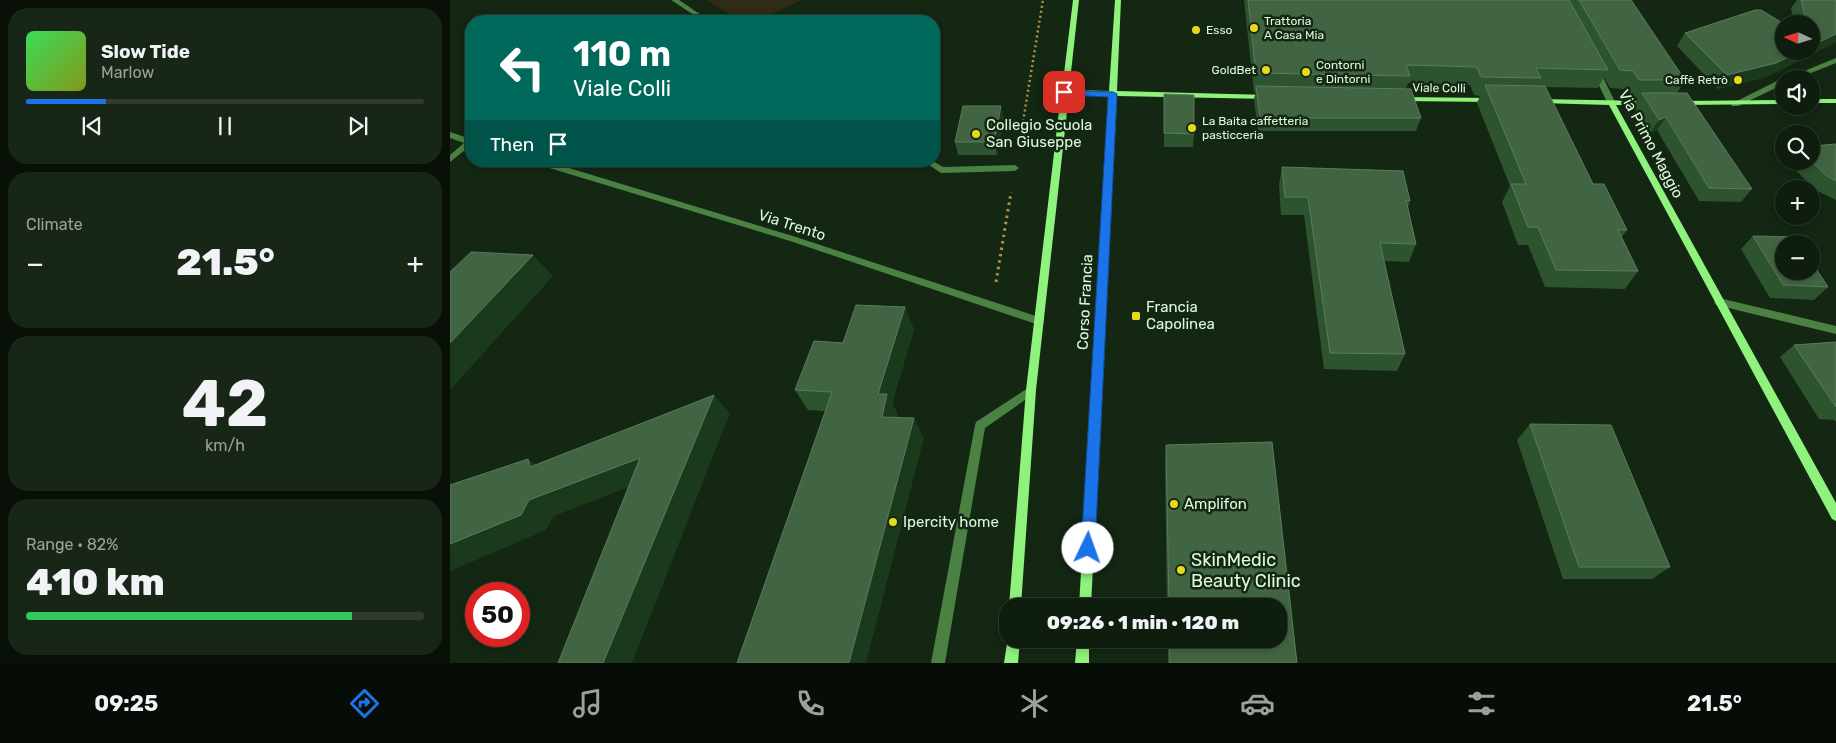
<!DOCTYPE html>
<html lang="en">
<head>
<meta charset="utf-8">
<style>
  body { margin:0; font-family:Rubik,sans-serif; background:#172617; color:#f1f3f6; height:100vh; display:flex; flex-direction:column; font-size:19px; white-space:nowrap }
  * { box-sizing:border-box; margin:0 }
  p { font-size:16px; color:#9ba29e }
  .icon { flex:none; width:28px; height:28px; fill:none; stroke:currentColor; stroke-width:2; stroke-linecap:round; stroke-linejoin:round }
  .map { position:relative; flex:1; overflow:hidden }
  .sheet { display:flex; flex-direction:column; gap:8px; padding:8px; background:#081008; width:450px }
  .sheet>* { flex:none }
  .top-card { position:absolute; left:15px; top:15px; width:475px; height:152px; border-radius:20px; box-shadow:0 2px 8px #0003,0 0 0 1px #2e3b2e; background:#00695c; color:#fff; overflow:hidden }
  .needle { width:32px; rotate:274deg }
  .controls { position:absolute; left:1325px; top:15px; display:grid; gap:10px }
  .controls a { display:grid; place-items:center; width:45px; height:45px; border-radius:50%; background:#0e1d0e; box-shadow:0 2px 8px #0003,0 0 0 1px #2e3b2e; font-size:25px }
  .speed { position:absolute; left:15px; top:582px; display:flex; gap:10px; font-size:25px; font-weight:700; text-align:center }
  .speed>* { display:grid; place-content:center; width:65px; height:65px; border-radius:50%; background:#0e1d0e; box-shadow:0 2px 8px #0003,0 0 0 1px #2e3b2e; line-height:1 }
  .speed .limit { border:8px solid #d22; background:#fff; color:#111 }
  .pin { position:absolute; display:grid; place-items:center; width:42px; height:42px; color:#fff; margin:-21px; border-radius:10px; box-shadow:0 2px 8px #0006 }
  .me { position:absolute; width:55px; margin:-28px; rotate:3deg; stroke-linejoin:round; filter:drop-shadow(0 0 4px #0008) }
  .turn { display:flex; align-items:center; gap:18px; height:105px; padding:0 25px; font-size:22px }
  .turn .icon { width:65px; height:65px; stroke-width:2.5 }
  .turn b { display:block; font-size:35px; line-height:42px }
  .then { display:flex; align-items:center; height:48px; padding:0 25px; background:#0003; gap:10px; font-size:19px }
  .big { font-size:38px; font-weight:800; line-height:1.1 }
  .sheet .widget { flex:1; display:flex; flex-direction:column; justify-content:center; gap:8px; min-width:0; padding:0 18px; border-radius:20px; background:#172617 }
  .sheet .dial { align-items:center; gap:0 }
  .dial b { font-size:65px; line-height:1 }
  .song { display:flex; align-items:center; gap:15px }
  .cover { width:60px; height:60px; border-radius:8px; background:linear-gradient(135deg,hsl(130 70% 55%),hsl(70 70% 35%)) }
  .played { height:5px; border-radius:2px; background:linear-gradient(90deg,#1a73e8 20%,#2e3b2e 20%) }
  .keys { display:flex; justify-content:space-around; direction:ltr }
  .heat { display:flex; justify-content:space-between; align-items:center; font-size:28px; direction:ltr }
  .charge { height:8px; border-radius:4px; background:linear-gradient(90deg,#34c759 82%,#2e3b2e 0) }
  .trip { position:absolute; left:549px; top:598px; width:288px; height:50px; border-radius:20px; background:#0e1d0e; box-shadow:0 2px 8px #0003,0 0 0 1px #2e3b2e; font-weight:800; line-height:50px; text-align:center }
  .dock { display:flex; height:80px; justify-content:space-around; align-items:center; background:#060c06; color:#9ba29e }
  .dock .icon { width:35px; height:35px }
  .dock .selected { color:#1a73e8 }
  .dock b { font-size:22px; color:#f1f3f6 }
  main { display:flex; flex:1; min-height:0 }
  .map>svg:first-child { display:block }
  .green { fill:#302b16 }
  .lines { fill:none; stroke-linecap:round; stroke-linejoin:round }
  .path-far1 { stroke:#af943d; stroke-width:2.5; stroke-dasharray:2 3; stroke-linecap:butt }
  .path { stroke:#af943d; stroke-width:3; stroke-dasharray:2.5 4; stroke-linecap:butt }
  .lane { fill:#4b8142; fill-rule:evenodd }
  .street { fill:#4b8142; fill-rule:evenodd }
  .secondary { fill:#8ef27d; fill-rule:evenodd }
  .wall { fill:#2e532f }
  .shaded-wall { fill:#1b3a1c }
  .building { fill:#416542; stroke:#5a7c5a }
  .route { fill:#1a73e8; stroke:#114b97 }
  .poi-dot { fill:#e8d91c; stroke:#132713; stroke-width:2 }
  .labels { text-anchor:middle; stroke-width:5; stroke-linejoin:round; paint-order:stroke }
  .far-poi-label { font-size:12px; fill:#defbdc; stroke:#132713; text-anchor:start }
  .far-street-label { font-size:12px; fill:#defbdc; stroke:#132713 }
  .poi-label { font-size:15px; fill:#defbdc; stroke:#132713; text-anchor:start }
  .street-label { font-size:15px; fill:#defbdc; stroke:#132713 }
  .near-poi-label { font-size:18px; fill:#defbdc; stroke:#132713; text-anchor:start }
</style>
</head>
<body>
<main>
<section class="sheet">
<div class="widget">
<div class="song"><i class="cover"></i><div><b>Slow Tide</b><p>Marlow</p></div></div>
<div class="played"></div>
<div class="keys"><svg class="icon" aria-label="previous" viewBox="0 0 24 24"><path d="M18 5L8 12l10 7zM5 5v14"/></svg><svg class="icon" aria-label="pause" viewBox="0 0 24 24"><path d="M8 5v14M16 5v14"/></svg><svg class="icon" aria-label="next" viewBox="0 0 24 24"><path d="M6 5l10 7-10 7zM19 5v14"/></svg></div>
</div>
<div class="widget"><p>Climate</p>
<div class="heat"><a>−</a><b class="big">21.5°</b><a>+</a></div>
</div>
<div class="widget dial"><b>42</b><p>km/h</p></div>
<div class="widget"><p>Range · 82%</p><b class="big">410 km</b><div class="charge"></div></div>
</section>
<div class="map">
<svg width="1386" height="663" viewBox="0 0 1386 663">
  <rect width="100%" height="100%" fill="#132713"/>
  <path class="green" d="M257 0H352L307 21H290Z"/>
  <g class="lines">
    <path class="path-far1" d="M569 146 593 0"/>
    <path class="path" d="M546 282 561 192"/>
    <path class="lane" d="M221 0H229L260 21H253Z
      M473 161H483L493 167 565 165 569 168 565 171 491 173Z"/>
    <path class="street" d="M1386 58V63L1346 79H1335Z
      M1142 67H1145L1149 69 1165 102 1164 104H1161L1157 102 1141 69Z
      M1331 79H1334V84L1288 106H1282L1281 104Z
      M0 132 21 139V145L0 162V155L14 143 0 138Z
      M82 161H96L346 237 592 318 594 321 592 324 589 325 340 241 83 163Z
      M1269 298 1386 326V334L1266 305 1264 302 1266 299Z
      M581 386 585 387 586 390 585 393 535 428 495 663H481L525 425 526 422Z"/>
    <path class="secondary" d="M623 0H629L619 90 659 91 665 0H671L667 91 818 95 822 97 818 99 667 96 641 606H629L659 95 619 94 586 390 571 606H559L576 390 611 94 610 92 612 90Z
      M949 97 1043 98 1047 100 1043 102 952 101H949Z
      M1087 99 1200 101V105H1166L1386 503V521L1382 519 1159 105 1090 103 1086 101Z
      M1361 99H1386V103H1361Z
      M1334 100V104L1232 105 1228 103 1232 101Z
      M558 637V639H570L568 663H554Z
      M627 639H639V663H625Z"/>
  </g>
  <path class="wall" d="M794 0H1183L1182 1 1235 80 1227 93 1302 189 1291 202 1249 201 1207 130 1200 133 1183 106 1188 98H1179L1173 89 1160 88 1154 77 1148 88 1095 87 1143 184 1177 230 1172 237 1188 271 1175 289 1095 287 1078 245H1068L1052 202 1060 186 1027 103 1030 96 1024 95 1020 85 958 83 956 89 971 118 966 131H808L804 99 806 92H804Z
    M1347 0H1386V42L1316 77 1268 89 1227 46 1235 33 1361 51V24H1344L1341 8Z
    M714 94 744 134 743 147H714Z
    M554 119 547 155H508L505 142Z
    M1386 144V200L1365 190 1337 161H1361V146Z
    M832 167 960 201 958 208 966 244 959 262 934 261 955 354 947 371 874 369 854 215H831L829 185Z
    M1303 236 1378 287 1364 300 1320 298 1291 249Z
    M464 329 442 403 447 414V418L474 438 375 411 358 410 345 390Z
    M1386 342V422L1384 420 1369 419 1330 357 1344 345Z
    M1080 424 1220 567 1202 579H1113L1067 440Z
    M822 442 847 663H718V639H828V606H717L715 465 716 445Z"/>
  <path class="shaded-wall" d="M1386 34V42L1316 77 1268 89 1277 75 1351 51H1361V46Z
    M551 106 554 119 547 155 544 142Z
    M1216 117 1207 130 1200 133 1209 120Z
    M83 255 103 276 0 390V343Z
    M455 307 464 329 442 403 447 414 442 436 432 417 428 394Z
    M264 395 280 413 182 663H153Z
    M464 418 474 438 416 663H399Z
    M190 458 209 475 104 516 96 530 0 571V544L79 500Z
    M78 459 102 476 80 467Z"/>
  <path class="building" d="M798 0H1119L1158 70 1086 68 1091 78 1031 77 1027 67 956 65 960 76 806 73Z
    M1129 0H1181L1235 80H1189L1183 71 1170 70Z
    M1351 0H1386V34L1361 46V24H1357Z
    M1305 10H1311L1334 24V51H1351L1326 63 1277 75 1235 33Z
    M1035 85 1095 86 1143 184H1154L1177 230H1168L1188 271 1106 270 1088 227H1078L1061 184H1076Z
    M806 86 961 89 971 118H810Z
    M1192 93H1237L1302 189 1259 188 1216 117 1209 120Z
    M714 94 744 95V134L714 133Z
    M513 106H551L544 142H505Z
    M1386 144V181L1377 176 1361 161V146Z
    M832 167 953 171 960 201 956 200 966 244 930 243 955 354 880 353 858 197H835Z
    M1303 236 1346 237 1350 244H1334V271H1361V261L1378 287 1333 285Z
    M21 252 83 255 0 343V272Z
    M406 305 455 307 428 394H437L432 417 464 418 399 663H287L382 392 345 390 364 341 393 343Z
    M1386 342V407L1344 345Z
    M264 395 153 663H108L190 458 79 500 71 515 0 544V485L78 459 80 467Z
    M1080 424 1161 425 1220 567H1129Z
    M822 442 847 663H720L719 639H828V606H719L716 445Z"/>
  <path class="route" d="M611 90 663 92 667 94 645 548 643 553 638 555 633 553 631 548 658 97 614 95 609 92Z"/>
  <g class="poi-dot">
    <circle cx="804" cy="28" r="5"/>
    <circle cx="746" cy="30" r="5"/>
    <circle cx="816" cy="70" r="5"/>
    <circle cx="856" cy="72" r="5"/>
    <circle cx="1288" cy="80" r="5"/>
    <circle cx="742" cy="128" r="5"/>
    <circle cx="526" cy="134" r="5"/>
    <rect x="681" y="311" width="10" height="10" rx="2.5"/>
    <circle cx="724" cy="504" r="5"/>
    <circle cx="443" cy="522" r="5"/>
    <circle cx="731" cy="570" r="5"/>
  </g>
  <g class="labels">
    <g class="far-poi-label">
      <text x="814" y="25">Trattoria<tspan x="814" dy="14">A Casa Mia</tspan></text>
      <text x="756" y="34">Esso</text>
      <text x="866" y="69">Contorni<tspan x="866" dy="14">e Dintorni</tspan></text>
      <text x="806" y="74" text-anchor="end">GoldBet</text>
      <text x="1278" y="84" text-anchor="end">Caffè Retrò</text>
      <text x="752" y="125">La Baita caffetteria<tspan x="752" dy="14">pasticceria</tspan></text>
    </g>
    <g class="far-street-label">
      <text transform="translate(989 88) rotate(1)" y="4">Viale Colli</text>
    </g>
    <g class="poi-label">
      <text x="536" y="130">Collegio Scuola<tspan x="536" dy="17">San Giuseppe</tspan></text>
      <text x="696" y="312">Francia<tspan x="696" dy="17">Capolinea</tspan></text>
      <text x="734" y="509">Amplifon</text>
      <text x="453" y="527">Ipercity home</text>
    </g>
    <g class="street-label">
      <text transform="translate(1201 144) rotate(62)" y="5">Via Primo Maggio</text>
      <text transform="translate(342 225) rotate(18)" y="5">Via Trento</text>
      <text transform="translate(635 302) rotate(-87)" y="5">Corso Francia</text>
    </g>
    <g class="near-poi-label">
      <text x="741" y="566">SkinMedic<tspan x="741" dy="21">Beauty Clinic</tspan></text>
    </g>
  </g>
</svg>
<div class="controls">
<a><svg class="needle" viewBox="-14 -14 28 28"><path d="M0-13l5 13h-10z" fill="#e53935"/><path d="M0 13l5-13h-10z" fill="#9ba29e"/></svg></a>
<a><svg class="icon" aria-label="sound" viewBox="0 0 24 24"><path d="M4 9h4l5-4v14l-5-4H4zM17 9q2 3 0 6"/></svg></a>
<a><svg class="icon" aria-label="search" viewBox="0 0 24 24"><circle cx="10" cy="10" r="6"/><path d="M15 15l6 6"/></svg></a>
<a>+</a>
<a>−</a>
</div>
<div class="speed"><div class="limit">50</div></div>
<div class="pin" style="left:614px;top:92px;background:#d93025"><svg class="icon" aria-label="arrive" viewBox="0 0 24 24"><path d="M6 21V4h12l-3 4 3 4H6"/></svg></div>
<svg class="me" style="left:638px;top:548px" viewBox="-20 -20 40 40"><circle r="19" fill="#fff"/><path d="M0-13L10 11 0 6-10 11z" fill="#1a73e8"/></svg>
<div class="trip">09:26 · 1 min · 120 m</div>
<div class="top-card">
<div class="turn"><svg class="icon" aria-label="left" viewBox="0 0 24 24"><path d="M17 20v-9H6M10 6l-5 5 5 5"/></svg><div><b>110 m</b>Viale Colli</div></div>
<div class="then">Then<svg class="icon" aria-label="arrive" viewBox="0 0 24 24"><path d="M6 21V4h12l-3 4 3 4H6"/></svg></div>
</div>
</div>
</main>
<nav class="dock">
<b>09:25</b>
<svg class="icon selected" aria-label="directions" viewBox="0 0 24 24"><path d="M12 3l9 9-9 9-9-9zM9 14v-3h6M13 9l2 2-2 2"/></svg>
<svg class="icon" aria-label="music" viewBox="0 0 24 24"><path d="M9 18V5l10-2v13"/><circle cx="6" cy="18" r="3"/><circle cx="16" cy="16" r="3"/></svg>
<svg class="icon" aria-label="phone" viewBox="0 0 24 24"><path d="M5 4h4l2 5-3 2q2 4 5 5l2-3 5 2v4C11 20 4 13 5 4z"/></svg>
<svg class="icon" aria-label="climate" viewBox="0 0 24 24"><path d="M12 3v18M4 7l16 10M4 17L20 7"/></svg>
<svg class="icon" aria-label="car" viewBox="0 0 24 24"><path d="M5 17H2v-5l4-1 3-4h7l3 4 3 1v5h-3M9 17h6M6 11h13"/><circle cx="7" cy="17" r="2"/><circle cx="17" cy="17" r="2"/></svg>
<svg class="icon" aria-label="filters" viewBox="0 0 24 24"><path d="M4 7h16M4 17h16"/><circle cx="9" cy="7" r="2"/><circle cx="15" cy="17" r="2"/></svg>
<b>21.5°</b>
</nav>
</body>
</html>
